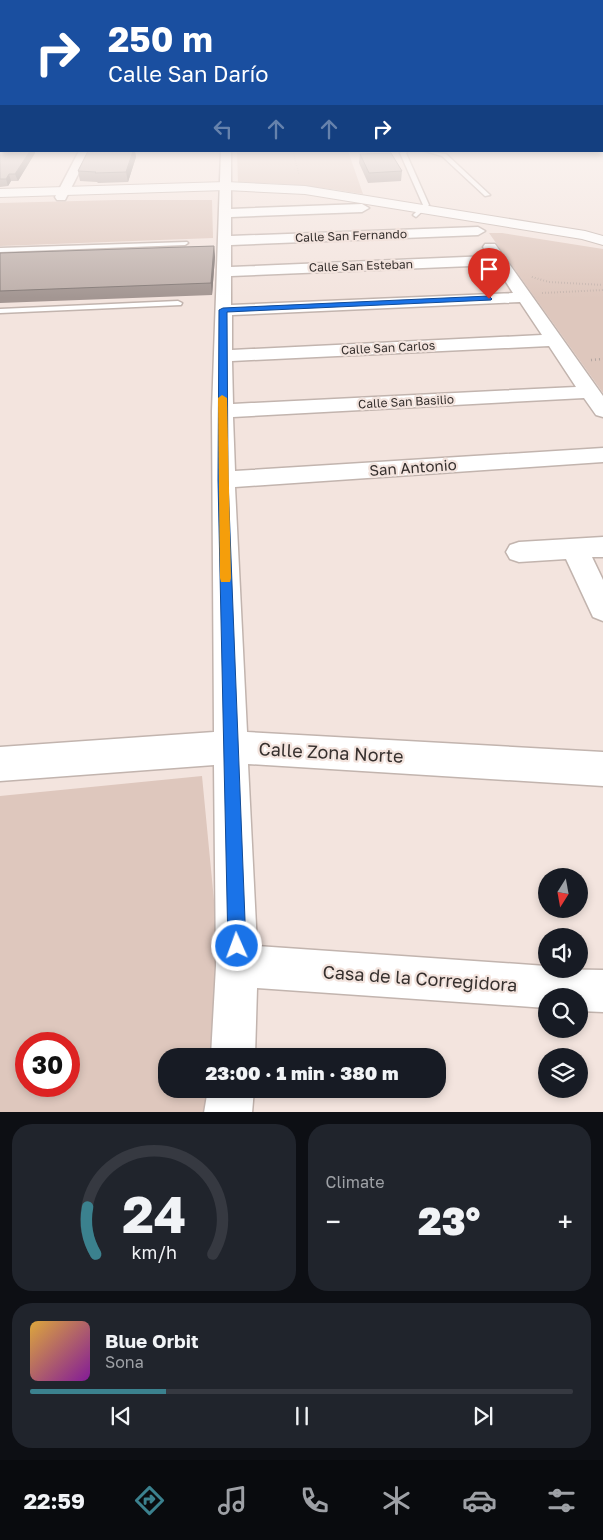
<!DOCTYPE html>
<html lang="en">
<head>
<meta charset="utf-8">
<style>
  body { margin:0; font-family:"Golos Text",sans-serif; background:#20242c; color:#f1f3f6; height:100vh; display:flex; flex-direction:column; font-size:19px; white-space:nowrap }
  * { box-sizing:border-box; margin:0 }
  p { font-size:16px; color:#9ea1a6 }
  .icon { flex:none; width:28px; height:28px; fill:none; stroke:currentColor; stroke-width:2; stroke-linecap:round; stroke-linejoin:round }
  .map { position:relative; height:1112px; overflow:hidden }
  .drawer { display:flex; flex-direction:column; gap:12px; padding:12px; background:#0d0f14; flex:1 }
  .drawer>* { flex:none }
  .top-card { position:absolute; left:0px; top:0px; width:604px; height:152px; box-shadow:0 2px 8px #0003; background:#1a4fa0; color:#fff; overflow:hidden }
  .needle { width:32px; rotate:191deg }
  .controls { position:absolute; left:538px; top:868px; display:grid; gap:10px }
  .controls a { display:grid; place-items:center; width:50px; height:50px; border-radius:50%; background:#171b24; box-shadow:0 2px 8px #0003; font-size:25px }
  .speed { position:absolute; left:15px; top:1032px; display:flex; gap:10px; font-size:25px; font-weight:700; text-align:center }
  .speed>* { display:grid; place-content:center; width:65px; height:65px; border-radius:50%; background:#171b24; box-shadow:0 2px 8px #0003; line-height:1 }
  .speed .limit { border:8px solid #d22; background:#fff; color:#111 }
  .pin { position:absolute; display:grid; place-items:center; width:42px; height:42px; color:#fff; margin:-51px -21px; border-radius:50% 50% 50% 0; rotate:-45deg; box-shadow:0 0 5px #0007 }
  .pin .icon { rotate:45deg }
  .me { position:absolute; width:55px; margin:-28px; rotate:358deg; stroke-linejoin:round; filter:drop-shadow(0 0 4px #0008) }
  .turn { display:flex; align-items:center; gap:18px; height:105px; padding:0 25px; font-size:22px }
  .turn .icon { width:65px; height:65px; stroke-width:2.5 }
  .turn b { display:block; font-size:35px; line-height:42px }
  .lanes { display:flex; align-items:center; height:48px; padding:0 25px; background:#0003; justify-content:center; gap:25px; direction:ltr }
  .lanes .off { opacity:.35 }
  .big { font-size:38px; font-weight:800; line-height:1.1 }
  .drawer .widget { flex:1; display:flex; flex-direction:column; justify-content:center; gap:8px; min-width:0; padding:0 18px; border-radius:20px; background:#20242c }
  .drawer .dial { align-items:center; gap:0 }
  .dial svg { height:130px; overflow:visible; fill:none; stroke:#363941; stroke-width:7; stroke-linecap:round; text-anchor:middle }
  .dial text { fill:#f1f3f6; stroke:none }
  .song { display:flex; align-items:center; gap:15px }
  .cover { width:60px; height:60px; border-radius:8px; background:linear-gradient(135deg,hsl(40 70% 55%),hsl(290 70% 35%)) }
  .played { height:5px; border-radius:2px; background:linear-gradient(90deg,#3b818e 25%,#363941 25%) }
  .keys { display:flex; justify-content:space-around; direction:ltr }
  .heat { display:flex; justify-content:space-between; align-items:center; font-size:28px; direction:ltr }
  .drawer .tiles { flex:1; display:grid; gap:12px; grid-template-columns:1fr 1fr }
  .widget:last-child { grid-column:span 2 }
  .trip { position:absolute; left:158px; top:1048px; width:288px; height:50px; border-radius:20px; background:#171b24; box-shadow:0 2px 8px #0003; font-weight:800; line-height:50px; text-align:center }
  .tab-bar { display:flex; height:80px; justify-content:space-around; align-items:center; background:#090b0e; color:#9ea1a6 }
  .tab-bar .icon { width:35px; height:35px }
  .tab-bar .selected { color:#3b818e }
  .tab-bar b { font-size:22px; color:#f1f3f6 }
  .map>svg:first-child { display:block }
  .green { fill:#dec7bd; fill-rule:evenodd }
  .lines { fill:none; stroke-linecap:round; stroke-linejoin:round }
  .lane-casing { stroke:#c2b4ae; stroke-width:3 }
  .street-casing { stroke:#c2b4ae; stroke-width:3 }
  .secondary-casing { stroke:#c2b4ae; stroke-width:2 }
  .path-far2 { stroke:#b2a6a1; stroke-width:1; stroke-dasharray:0.5 2; stroke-linecap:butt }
  .path-far1 { stroke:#b2a6a1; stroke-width:2; stroke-dasharray:0.5 2.5; stroke-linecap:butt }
  .path { stroke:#b2a6a1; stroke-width:2.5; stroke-dasharray:1 3; stroke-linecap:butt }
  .lane { fill:#fff; fill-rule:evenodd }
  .street { fill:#fff; fill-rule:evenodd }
  .secondary { fill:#fff; fill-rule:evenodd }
  .wall { fill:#a39692 }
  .shaded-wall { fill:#847a77 }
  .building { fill:#bdafaa; stroke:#847a77 }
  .route { fill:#1a73e8; stroke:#114b97 }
  .slow { fill:#f59e0b }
  .labels { text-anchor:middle; stroke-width:4.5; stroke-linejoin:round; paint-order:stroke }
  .far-street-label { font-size:12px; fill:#36302e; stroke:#f3e4de }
  .street-label { font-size:15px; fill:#36302e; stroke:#f3e4de }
  .near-street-label { font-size:18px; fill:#36302e; stroke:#f3e4de }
</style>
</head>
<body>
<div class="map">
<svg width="603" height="1113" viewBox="0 0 603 1113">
  <rect width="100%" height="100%" fill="#f3e4de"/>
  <path class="green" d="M237 151H348L363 194C321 187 281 182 238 183Z
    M116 200H212L213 238 0 246V203Z
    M489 233H502L603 249V393Z
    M202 776 221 973 216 1056H166V1089H213L212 1112 0 1113V796ZM26 1044H69V1086H26Z"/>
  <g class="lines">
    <defs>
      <path id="lane" d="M402 151H408L406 153 429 205 416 217 413 215 423 205 400 153Z
        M425 151 446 154 490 195 485 196 442 156Z
        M187 242 188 243 185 245 0 252V248Z
        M178 301 182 303 181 305 0 313V309Z"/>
      <path id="street" d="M602 143H603V150H602Z
        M79 151H90L65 200H57L55 197Z
        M221 151H231V209L362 204 369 208 362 212 231 217V236L478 227 485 231 478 235 231 245V267L489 256 483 247 485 244H495L603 396V417L596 415 584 398 233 417 235 471 603 448V462L235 487 247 732 603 752V786L248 764 257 946 546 966V969L603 970V1012L579 1011V996H546V1008L257 988 255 1056H211L216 966 214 765 0 781V747L214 732 212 411ZM495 265 513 293 231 305V276ZM520 302 542 335 232 350V315ZM549 346 576 387 233 404 232 361Z
        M603 537V557H592L603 580V621L593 617 566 559 519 562 510 559 506 552 510 545 519 542Z
        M208 1089H254L252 1113H204Z"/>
      <path id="secondary" d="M226 182 305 186 585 231 603 236V245L582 239 305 194 226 190 0 197V189Z"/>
    </defs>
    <use href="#lane" class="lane-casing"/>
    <use href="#street" class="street-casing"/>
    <use href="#secondary" class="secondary-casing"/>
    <path class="path-far2" d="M293 151 299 175"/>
    <path class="path-far1" d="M532 277 549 282 603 285
      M542 293 603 290"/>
    <path class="path" d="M591 360 603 359"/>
    <use href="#lane" class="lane"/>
    <use href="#street" class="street"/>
    <use href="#secondary" class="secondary"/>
  </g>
  <path class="wall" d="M0 150 1 151H35V153L18 181H11L8 186 0 187Z
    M88 151H135L136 157 128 182 98 183 97 182 80 181 78 171Z
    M360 154 402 171 401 181 368 183 359 163Z
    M214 246 215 257 212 295 0 303V253Z"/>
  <path class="shaded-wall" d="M30 151H35V153L18 181 15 174Z
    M133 151H135L136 157 128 182 126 172Z
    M9 174 11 181 8 186 6 179Z
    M214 246 215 257 212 295 211 283Z"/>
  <path class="building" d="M0 150H1V151H30L15 174H9L6 179H0Z
    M88 151H133L126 172 95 173 96 172 78 171Z
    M391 153 402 171 369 173 360 154Z
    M214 246 211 283 0 291V253Z"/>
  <linearGradient id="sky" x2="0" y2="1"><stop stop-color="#7dacce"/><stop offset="0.48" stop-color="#faf3f0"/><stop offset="1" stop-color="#faf3f0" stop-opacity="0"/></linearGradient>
  <rect width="603" height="298" fill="url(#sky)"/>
  <path class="route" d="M489 296 492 299 491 300 227 312 228 480 246 946 243 952 237 955 230 952 228 946 218 480 219 310 223 308Z"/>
  <path class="slow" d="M222 395 227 398 231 578 230 582H221L220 578 218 398Z"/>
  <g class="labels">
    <g class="far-street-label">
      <text transform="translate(351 236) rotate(-2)" y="4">Calle San Fernando</text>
      <text transform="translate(361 266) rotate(-2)" y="4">Calle San Esteban</text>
      <text transform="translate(388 348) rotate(-3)" y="4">Calle San Carlos</text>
      <text transform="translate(406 402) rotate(-3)" y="4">Calle San Basilio</text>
    </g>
    <g class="street-label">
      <text transform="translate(413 468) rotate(-4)" y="5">San Antonio</text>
    </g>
    <g class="near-street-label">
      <text transform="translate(331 753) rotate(3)" y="6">Calle Zona Norte</text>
      <text transform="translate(420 979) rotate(4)" y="6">Casa de la Corregidora</text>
    </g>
  </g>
</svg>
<div class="controls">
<a><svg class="needle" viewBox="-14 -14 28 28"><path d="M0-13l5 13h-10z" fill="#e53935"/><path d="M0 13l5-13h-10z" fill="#9ea1a6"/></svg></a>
<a><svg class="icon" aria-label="sound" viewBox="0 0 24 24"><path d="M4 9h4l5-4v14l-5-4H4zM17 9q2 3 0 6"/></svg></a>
<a><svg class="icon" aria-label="search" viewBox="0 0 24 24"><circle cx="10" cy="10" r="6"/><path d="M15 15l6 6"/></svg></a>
<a><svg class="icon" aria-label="layers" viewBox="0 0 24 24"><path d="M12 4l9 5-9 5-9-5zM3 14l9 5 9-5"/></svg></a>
</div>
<div class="speed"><div class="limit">30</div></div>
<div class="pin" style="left:489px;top:299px;background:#d93025"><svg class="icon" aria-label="arrive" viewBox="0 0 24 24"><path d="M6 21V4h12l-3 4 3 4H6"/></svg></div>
<svg class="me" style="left:237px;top:946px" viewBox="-20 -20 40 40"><circle r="17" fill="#1a73e8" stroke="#fff" stroke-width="3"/><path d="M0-11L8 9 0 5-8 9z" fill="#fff"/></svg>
<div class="trip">23:00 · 1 min · 380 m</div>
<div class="top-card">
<div class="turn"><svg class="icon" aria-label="right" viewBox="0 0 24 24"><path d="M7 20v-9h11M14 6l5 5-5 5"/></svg><div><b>250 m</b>Calle San Darío</div></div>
<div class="lanes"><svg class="icon off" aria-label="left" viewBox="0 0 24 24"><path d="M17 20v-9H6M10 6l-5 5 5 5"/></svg><svg class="icon off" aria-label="ahead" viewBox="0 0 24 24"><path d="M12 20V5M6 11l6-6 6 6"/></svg><svg class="icon off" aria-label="ahead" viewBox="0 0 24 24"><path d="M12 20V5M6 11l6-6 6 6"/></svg><svg class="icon" aria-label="right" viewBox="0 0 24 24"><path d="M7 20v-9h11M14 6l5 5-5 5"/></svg></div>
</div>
</div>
<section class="drawer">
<div class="tiles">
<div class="widget dial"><svg viewBox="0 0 100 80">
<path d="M14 69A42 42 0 1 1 86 69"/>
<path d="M14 69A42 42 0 0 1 9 40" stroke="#3b818e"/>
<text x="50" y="56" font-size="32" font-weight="700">24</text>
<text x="50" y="72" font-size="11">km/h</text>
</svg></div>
<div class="widget"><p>Climate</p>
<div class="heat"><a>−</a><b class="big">23°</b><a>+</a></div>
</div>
<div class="widget">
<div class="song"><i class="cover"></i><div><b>Blue Orbit</b><p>Sona</p></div></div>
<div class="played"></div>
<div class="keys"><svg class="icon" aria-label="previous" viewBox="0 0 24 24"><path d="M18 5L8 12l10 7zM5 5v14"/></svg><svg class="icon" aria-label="pause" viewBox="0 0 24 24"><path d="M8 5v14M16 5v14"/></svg><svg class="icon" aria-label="next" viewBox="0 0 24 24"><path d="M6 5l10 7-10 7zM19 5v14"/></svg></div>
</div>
</div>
</section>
<nav class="tab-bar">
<b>22:59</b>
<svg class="icon selected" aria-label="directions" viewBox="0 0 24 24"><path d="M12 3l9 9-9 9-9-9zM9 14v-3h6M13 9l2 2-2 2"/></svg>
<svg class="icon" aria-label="music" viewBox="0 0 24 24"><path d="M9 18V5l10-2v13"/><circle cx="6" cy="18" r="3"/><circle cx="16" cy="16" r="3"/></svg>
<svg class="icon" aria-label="phone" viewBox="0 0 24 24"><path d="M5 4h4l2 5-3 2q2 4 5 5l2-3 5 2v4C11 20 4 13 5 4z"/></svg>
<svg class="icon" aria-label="climate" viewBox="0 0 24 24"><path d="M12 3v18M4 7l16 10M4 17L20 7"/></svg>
<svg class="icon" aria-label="car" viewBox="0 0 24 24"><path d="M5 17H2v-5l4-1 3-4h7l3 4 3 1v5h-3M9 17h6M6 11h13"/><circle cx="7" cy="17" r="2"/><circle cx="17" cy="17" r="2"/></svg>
<svg class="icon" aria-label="filters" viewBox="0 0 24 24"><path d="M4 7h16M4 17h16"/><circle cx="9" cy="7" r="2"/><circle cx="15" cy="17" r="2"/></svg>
</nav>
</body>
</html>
